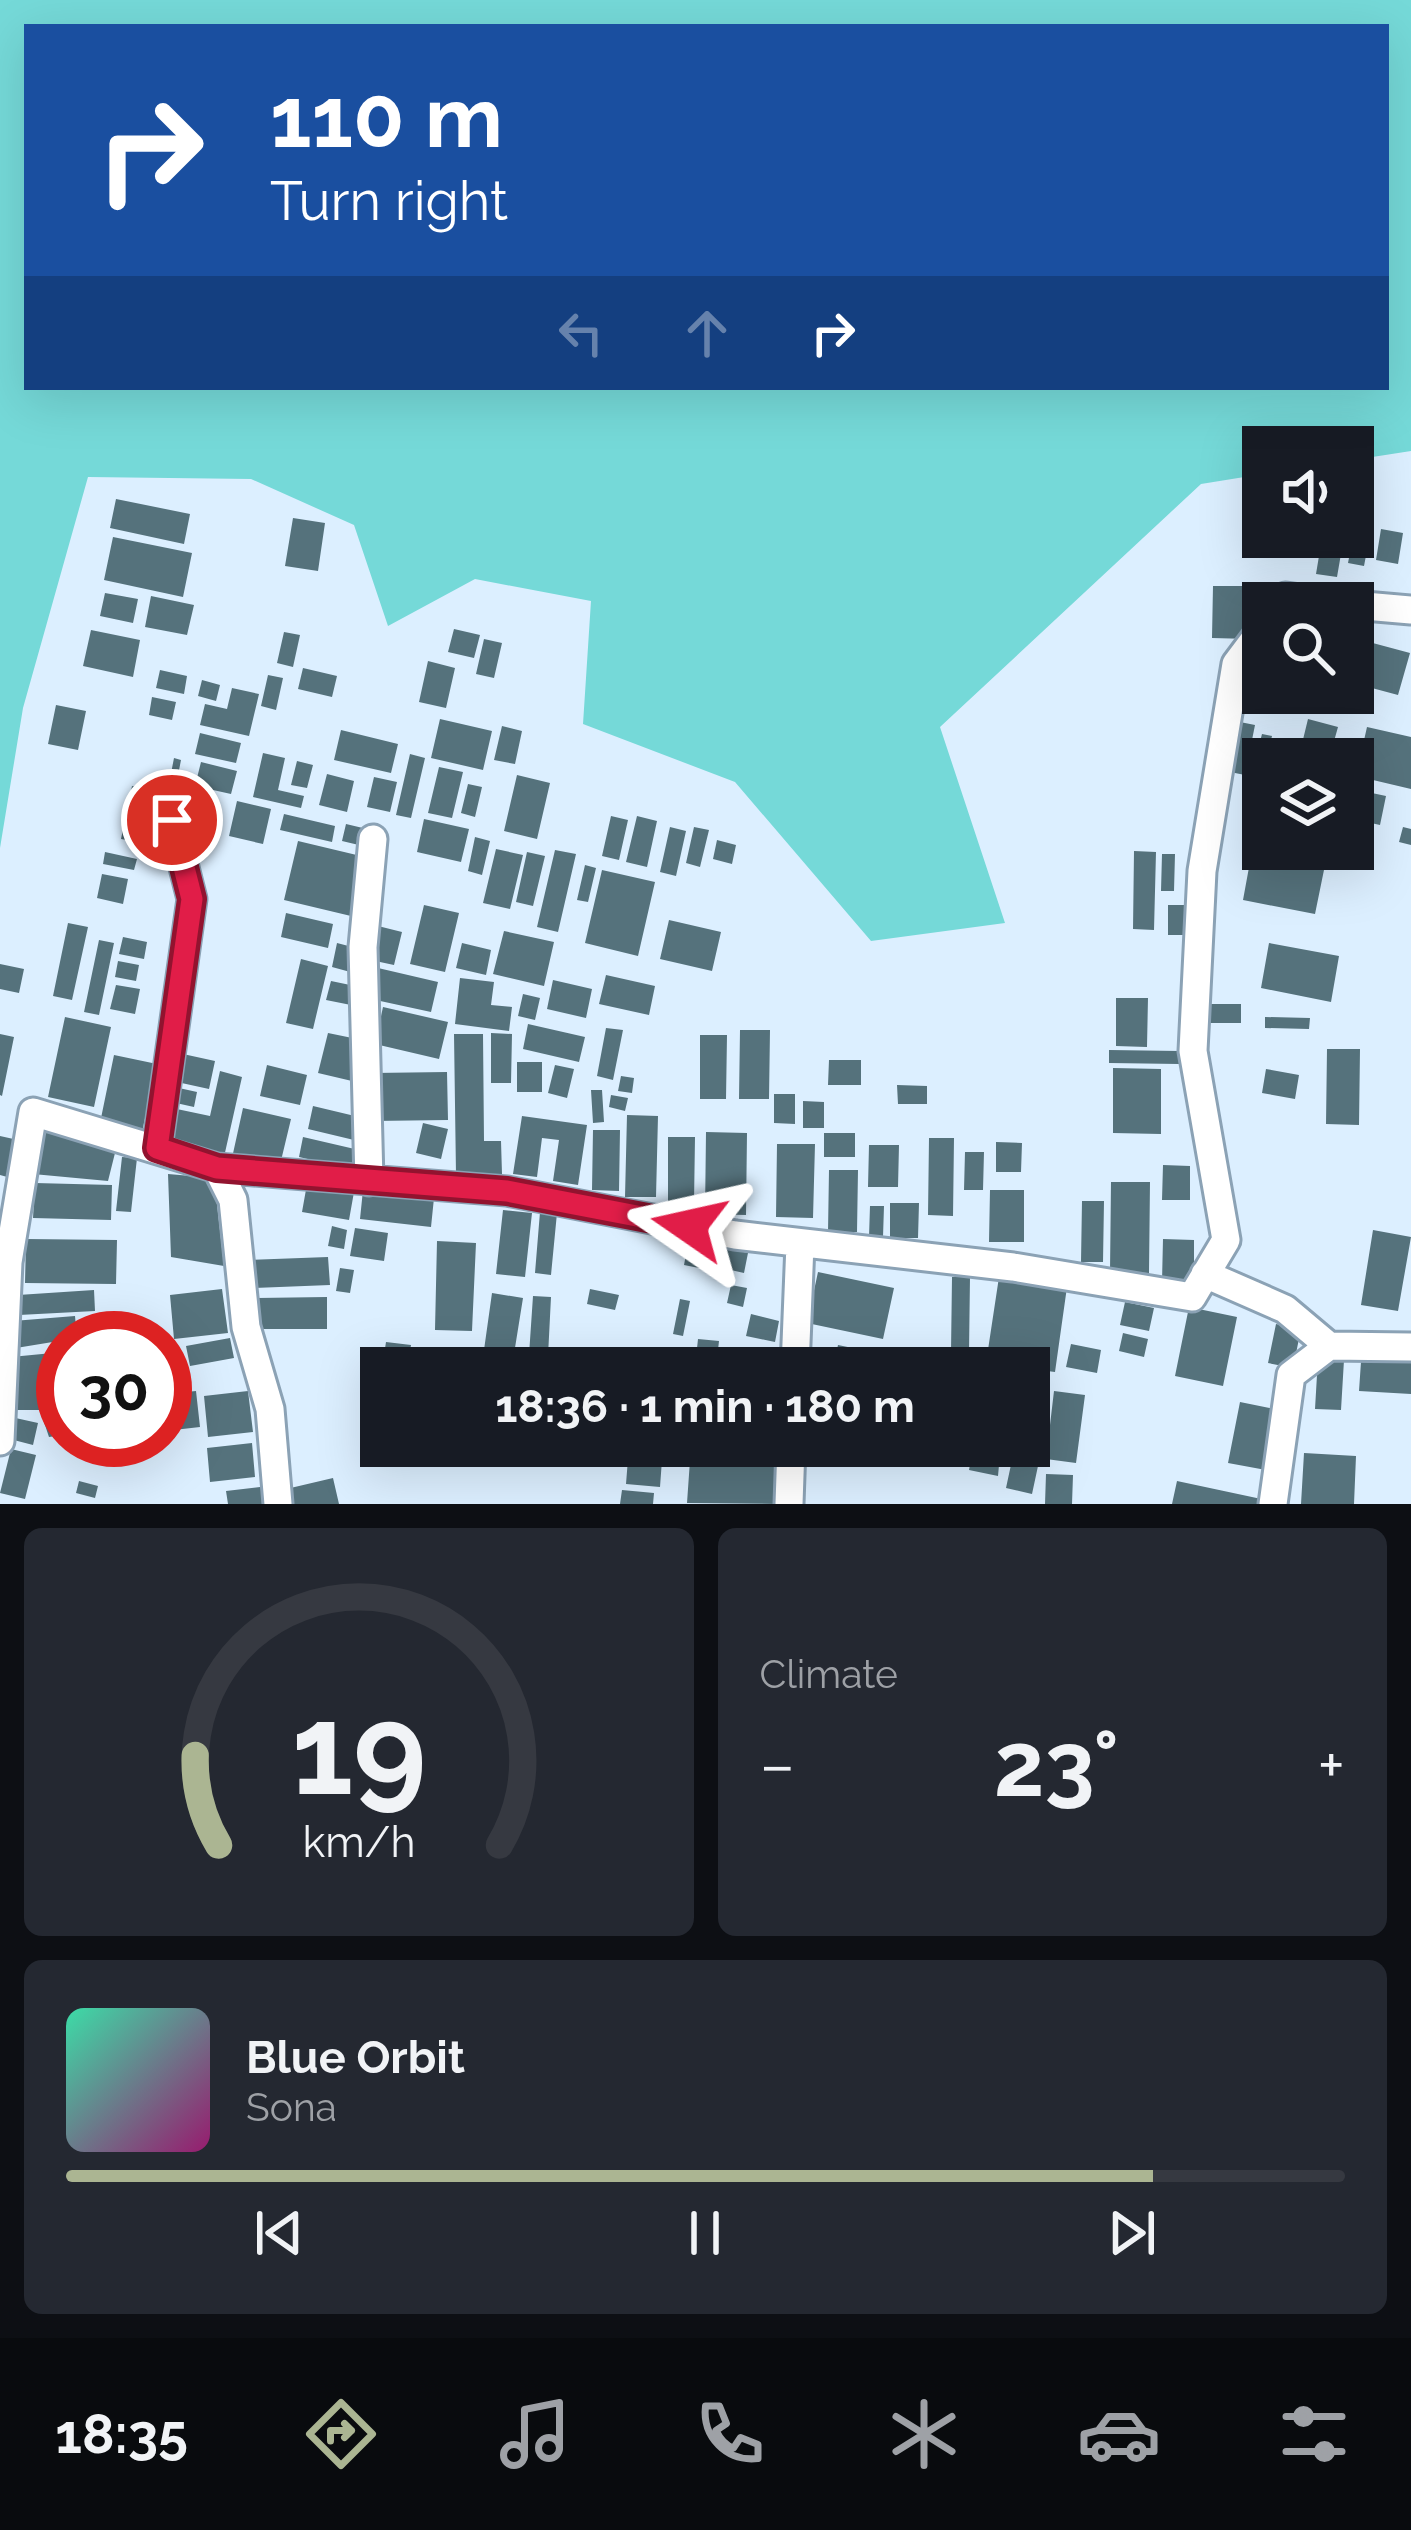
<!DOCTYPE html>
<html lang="en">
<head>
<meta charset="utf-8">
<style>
  body { margin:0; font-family:Raleway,sans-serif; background:#242831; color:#f1f3f6; height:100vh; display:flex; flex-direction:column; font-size:45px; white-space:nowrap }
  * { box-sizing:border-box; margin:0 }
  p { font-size:39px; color:#9ea1a6 }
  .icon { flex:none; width:66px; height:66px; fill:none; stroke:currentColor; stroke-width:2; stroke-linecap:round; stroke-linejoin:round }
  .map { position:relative; height:1504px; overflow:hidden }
  .side { display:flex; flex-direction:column; gap:24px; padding:24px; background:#0d0f14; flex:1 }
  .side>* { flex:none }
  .top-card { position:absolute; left:24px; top:24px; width:1365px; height:366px; border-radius:0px; box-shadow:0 12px 48px #0002; background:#1a4fa0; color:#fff; overflow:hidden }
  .controls { position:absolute; left:1242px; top:426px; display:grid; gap:24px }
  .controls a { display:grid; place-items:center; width:132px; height:132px; border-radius:0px; background:#171b24; box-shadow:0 12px 48px #0002; font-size:60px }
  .speed { position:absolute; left:36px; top:1311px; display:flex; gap:24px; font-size:60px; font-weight:700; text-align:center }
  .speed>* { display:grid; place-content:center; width:156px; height:156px; border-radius:50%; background:#171b24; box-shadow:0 12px 48px #0002; line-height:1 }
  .speed .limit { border:18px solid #d22; background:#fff; color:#111 }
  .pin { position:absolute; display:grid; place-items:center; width:102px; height:102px; color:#fff; margin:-51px; border:6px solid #fff; border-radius:50%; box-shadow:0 3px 12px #0007 }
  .me { position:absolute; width:132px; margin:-66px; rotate:281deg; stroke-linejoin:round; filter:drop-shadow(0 0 9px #0008) }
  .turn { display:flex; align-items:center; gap:42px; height:252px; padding:0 48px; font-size:54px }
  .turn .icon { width:156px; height:156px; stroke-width:2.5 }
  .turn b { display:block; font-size:84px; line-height:102px }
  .lanes { display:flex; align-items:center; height:114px; padding:0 48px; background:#0003; justify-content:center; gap:60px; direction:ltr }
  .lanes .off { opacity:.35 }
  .big { font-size:90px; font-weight:700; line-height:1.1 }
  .side .widget { flex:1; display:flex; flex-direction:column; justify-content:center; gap:18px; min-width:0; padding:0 42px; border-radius:18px; background:#242831 }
  .side .dial { align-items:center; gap:0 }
  .dial svg { height:312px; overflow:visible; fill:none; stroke:#363941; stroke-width:7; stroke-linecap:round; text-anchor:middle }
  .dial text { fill:#f1f3f6; stroke:none }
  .song { display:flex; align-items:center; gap:36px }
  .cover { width:144px; height:144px; border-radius:18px; background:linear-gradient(135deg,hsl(160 70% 55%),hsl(320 70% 35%)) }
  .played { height:12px; border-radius:6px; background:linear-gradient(90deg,#abb592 85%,#363941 85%) }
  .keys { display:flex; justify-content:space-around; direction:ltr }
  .heat { display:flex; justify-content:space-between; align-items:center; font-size:66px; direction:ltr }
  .side .tiles { flex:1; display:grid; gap:24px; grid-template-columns:1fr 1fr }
  .widget:last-child { grid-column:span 2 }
  .trip { position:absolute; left:360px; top:1347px; width:690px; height:120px; border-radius:0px; background:#171b24; box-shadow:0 12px 48px #0002; font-weight:700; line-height:120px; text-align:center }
  .menu { display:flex; height:192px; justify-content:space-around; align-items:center; background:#090b0e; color:#9ea1a6 }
  .menu .icon { width:84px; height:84px }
  .menu .current { color:#abb592 }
  .menu b { font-size:54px; color:#f1f3f6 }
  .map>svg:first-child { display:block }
  .water { fill:#75d9d8; fill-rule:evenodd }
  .building { fill:#55727c }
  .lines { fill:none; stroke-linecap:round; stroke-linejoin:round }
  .minor-casing { stroke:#8ba2b5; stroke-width:33 }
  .minor { stroke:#fff; stroke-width:27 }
  .route-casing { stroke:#92132f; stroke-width:30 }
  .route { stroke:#e11d48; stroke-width:21 }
</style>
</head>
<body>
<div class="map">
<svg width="1411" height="1504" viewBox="0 0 1411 1504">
  <rect width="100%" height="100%" fill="#dcefff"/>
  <path class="water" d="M0 0H1411V451L1353 460V447H1263V474L1201 484 940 727 1005 923 871 941 735 782 583 724 591 601 475 579 388 626 354 525 251 479 88 477 23 708 0 848ZM27 27H1386V387H27Z"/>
  <path class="building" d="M116 499 190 514 184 544 110 528Z
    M293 518 325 523 318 571 285 566Z
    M1381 529 1403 533 1398 564 1376 560Z
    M113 537 192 553 183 597 104 580Z
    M1353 537 1369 540 1364 566 1348 563Z
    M1321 544 1342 548 1337 577 1316 574Z
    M1213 586H1251L1250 639 1212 638Z
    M105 593 138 599 133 623 100 616Z
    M151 596 194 605 187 635 145 627Z
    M454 629 480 635 474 658 448 652Z
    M91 630 140 640 133 677 83 666Z
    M284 632 300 635 293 667 277 663Z
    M484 639 502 643 494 678 476 674Z
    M1369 642 1410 653 1398 695 1357 684Z
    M1244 658 1259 659 1253 702 1239 700Z
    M428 661 455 668 446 708 419 702Z
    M303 668 337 676 332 697 298 689Z
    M160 670 187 676 184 694 156 688Z
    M268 675 283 678 276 710 261 706Z
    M202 680 220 685 216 701 198 696Z
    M232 688 259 694 249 736 200 725 205 704 227 709Z
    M1283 693H1303L1297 714 1279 708Z
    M1315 693H1346L1340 714 1312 706Z
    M152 697 176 702 172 720 149 715Z
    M56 705 86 711 78 750 48 744Z
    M440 719 492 731 483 770 431 758Z
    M1308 719 1338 727 1329 759 1299 756Z
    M1235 721 1255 725 1245 775 1225 771Z
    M502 726 522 731 515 764 494 760Z
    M1367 727 1411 737V789L1356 776Z
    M341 730 398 744 391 773 334 760Z
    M200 733 241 743 236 763 195 754Z
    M1262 734 1272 736 1267 756 1257 753Z
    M263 753 285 758 278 790 304 796 301 808 253 797Z
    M410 754 425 758 411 818 396 815Z
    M174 758 181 760 173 801 166 799Z
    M297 761 313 765 307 788 291 785Z
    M201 762 237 771 231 794 195 786Z
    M439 767 463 772 452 818 428 813Z
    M327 774 354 781 347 812 319 805Z
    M517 775 550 783 537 839 504 831Z
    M374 777 397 782 390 812 367 807Z
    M468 784 482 787 475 817 461 813Z
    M132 786 154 790 143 843 121 839Z
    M1353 789 1386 796 1380 825 1353 819Z
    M237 801 271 809 263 844 229 836Z
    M284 814 335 826 332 842 280 830Z
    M611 816 628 820 619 860 602 856Z
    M637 816 657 821 647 867 626 862Z
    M424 819 469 829 461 862 417 852Z
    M346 824 367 829 363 846 342 841Z
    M670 827 686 831 676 876 660 872Z
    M694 827 709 830 700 867 686 863Z
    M1403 827 1411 829V845L1399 842Z
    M475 837 490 841 482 875 468 871Z
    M717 840 736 845 732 864 713 859Z
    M298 841 365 857 351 916 284 900Z
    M496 849 523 855 510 909 483 903Z
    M555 850 576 854 558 932 537 927Z
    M1134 851 1156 852 1154 930 1133 929Z
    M1252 851 1325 865 1315 914 1243 900Z
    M105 852 137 859 134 870 103 864Z
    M527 852 545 856 533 906 516 902Z
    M1162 854H1175L1174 891H1161Z
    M585 865 596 868 588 902 577 900Z
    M602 870 655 882 638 956 585 943Z
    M102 874 128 879 123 904 97 898Z
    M424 905 459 913 445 972 410 964Z
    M1168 905H1190L1189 935H1168Z
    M286 913 333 924 328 948 281 937Z
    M669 920 721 932 712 971 660 959Z
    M68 923 88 927 72 1000 53 996Z
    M374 925 402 932 394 965 366 959Z
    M504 931 554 942 544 986 493 974Z
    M123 937 147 942 144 959 119 954Z
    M99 940 114 943 99 1015 84 1012Z
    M337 943 360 949 354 973 332 967Z
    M462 943 491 950 486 975 456 968Z
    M1269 943 1339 956 1331 1002 1261 988Z
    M301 959 328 966 313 1029 286 1023Z
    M118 961 139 965 136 981 115 977Z
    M0 964 24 969 19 993 0 989Z
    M378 968 438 982 431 1012 371 999Z
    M606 975 655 986 649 1015 599 1004Z
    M460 978 494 982 491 1005 512 1007 509 1031 455 1024Z
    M553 980 592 989 586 1018 547 1009Z
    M331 981 355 986 351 1005 326 1000Z
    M116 985 140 989 135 1014 110 1009Z
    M523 994 540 998 535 1020 518 1016Z
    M1116 998H1148L1147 1047 1116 1046Z
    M1210 1004H1241V1023H1210Z
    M383 1007 448 1022 439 1059 375 1044Z
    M65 1017 111 1027 94 1107 48 1097Z
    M1265 1017 1310 1018 1309 1029 1265 1028Z
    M528 1024 585 1037 579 1062 523 1049Z
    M606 1028 623 1030 613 1080 597 1076Z
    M740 1030H770L769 1099H739Z
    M328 1033 362 1040 352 1081 318 1073Z
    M491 1033 512 1034 511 1083H491Z
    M0 1034 14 1037 2 1096 0 1095Z
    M454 1034H483L484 1141H501L502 1174 456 1175Z
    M700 1035H727L726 1099H700Z
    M1327 1049H1360L1359 1125 1326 1124Z
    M1109 1050 1179 1051V1064L1109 1063Z
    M183 1054 215 1061 209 1089 177 1082Z
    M114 1055 157 1064 142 1132 100 1123Z
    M829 1060H861V1085H828Z
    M517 1062H542V1092H517Z
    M267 1065 307 1075 300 1105 260 1096Z
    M555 1065 574 1069 567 1098 548 1093Z
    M1113 1068 1161 1069V1134L1113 1133Z
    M1266 1069 1299 1075 1295 1099 1262 1093Z
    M220 1071 242 1077 224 1157 164 1143 172 1108 210 1116Z
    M447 1072 448 1120 373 1121V1073Z
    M621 1076 634 1078 632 1093 618 1091Z
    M897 1085 927 1086V1104H898Z
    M179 1088 197 1092 194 1107 176 1103Z
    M591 1090H602L604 1122 593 1123Z
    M774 1094H795V1124L774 1123Z
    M611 1095 628 1098 625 1111 609 1107Z
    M803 1101 824 1102V1128H803Z
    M313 1106 359 1117 354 1140 308 1129Z
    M243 1108 291 1119 279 1169 232 1158Z
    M627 1115 658 1116 656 1197H625Z
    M522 1116 587 1125 578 1185 553 1181 559 1140 542 1138 537 1177 513 1174Z
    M42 1123 118 1141 108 1181 33 1174Z
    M423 1123 448 1129 441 1159 416 1153Z
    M593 1130H620L619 1191 592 1190Z
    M706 1132 747 1133 746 1215 705 1214Z
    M824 1133H855V1157H824Z
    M0 1136 18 1140 11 1178 0 1175Z
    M303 1137 359 1150 355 1170 299 1157Z
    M668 1137H695L694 1203H668Z
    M929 1138H954L953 1216 928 1215Z
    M996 1142 1022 1143 1021 1172H996Z
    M777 1144H815L813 1218 776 1217Z
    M869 1145H899L898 1187H868Z
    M965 1152H984L983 1190H964Z
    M122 1157 137 1158 131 1212 116 1211Z
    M1163 1165 1190 1166V1200H1162Z
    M829 1170H858L857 1232H828Z
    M168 1174 214 1178 224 1266 171 1257Z
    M1111 1182H1150L1149 1273 1110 1272Z
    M35 1183 112 1185 111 1220 33 1218Z
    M307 1184 354 1192 349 1220 302 1212Z
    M363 1190 434 1198 431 1227 360 1219Z
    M990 1190H1024V1242H989Z
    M1082 1201H1104L1103 1262H1081Z
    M890 1203H919L918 1238H890Z
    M870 1206H884L883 1237H869Z
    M503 1210 532 1213 525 1277 496 1274Z
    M540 1212 557 1213 551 1275 535 1273Z
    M332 1226 347 1230 344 1249 328 1246Z
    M355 1228 388 1233 384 1261 350 1256Z
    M1373 1230 1411 1237 1398 1311 1361 1305Z
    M26 1239 117 1240 116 1284 25 1283Z
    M1163 1239 1194 1240V1282H1162Z
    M437 1241 476 1243 472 1331 435 1330Z
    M688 1244 714 1249 709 1270 684 1265Z
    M726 1248 748 1253 744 1273 722 1268Z
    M328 1257 330 1285 251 1288 250 1260Z
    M340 1268 354 1270 350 1293 336 1291Z
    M818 1272 894 1288 883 1339 807 1323Z
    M952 1277H970L969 1352H951Z
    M999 1277 1067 1287 1055 1372 986 1363Z
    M731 1285 747 1288 743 1307 727 1303Z
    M222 1289 228 1333 174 1339 170 1295Z
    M590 1289 619 1295 615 1310 587 1304Z
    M94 1290 95 1311 19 1315 18 1295Z
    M492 1293 523 1298 514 1354 484 1350Z
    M533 1296 551 1297 548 1356 529 1355Z
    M327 1297V1329H257V1298Z
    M680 1299 690 1301 683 1336 673 1334Z
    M1125 1302 1154 1308 1149 1331 1120 1325Z
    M1189 1307 1237 1317 1223 1386 1175 1376Z
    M751 1314 779 1321 775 1342 746 1336Z
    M75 1316 77 1338 16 1348 13 1321Z
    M1276 1324 1301 1329 1293 1368 1268 1363Z
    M1123 1333 1148 1339 1144 1357 1119 1351Z
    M230 1338 234 1358 190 1366 186 1346Z
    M698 1339 719 1341 716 1368 695 1367Z
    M386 1342 411 1345 407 1368H382Z
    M1071 1344 1101 1350 1097 1373 1066 1367Z
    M838 1345 867 1351 864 1368H833Z
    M891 1347 912 1351 909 1368H886Z
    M1362 1347 1411 1350V1394L1359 1391Z
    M63 1352V1435L49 1437 40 1410H12L11 1357Z
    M923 1352 940 1355 937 1368H920Z
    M1318 1358 1344 1360 1341 1410 1315 1409Z
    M950 1359 983 1366V1368H948Z
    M1029 1375 1045 1378 1040 1401 1029 1399Z
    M196 1391 200 1427 165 1431V1394Z
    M248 1391 253 1432 208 1437 204 1396Z
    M1054 1391 1085 1395 1076 1463 1046 1459Z
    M1240 1402 1279 1410 1266 1470 1228 1463Z
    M11 1417 38 1423 33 1445 6 1438Z
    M252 1443 255 1477 210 1482 207 1448Z
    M629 1446H663L660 1487 626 1484Z
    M691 1446H780L777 1504 687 1503Z
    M972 1446H1011L1008 1458 972 1451Z
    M11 1449 36 1455 25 1499 0 1493Z
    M1304 1453 1356 1456 1354 1504H1301Z
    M971 1459 999 1465 998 1476 969 1470Z
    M1012 1460 1038 1466 1032 1494 1006 1488Z
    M1046 1474 1073 1475 1072 1504H1045Z
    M333 1478 339 1504H285L282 1490Z
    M79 1481 98 1486 95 1498 76 1493Z
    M1177 1481 1266 1500 1265 1504H1172Z
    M268 1486 269 1504H228L226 1491Z
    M622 1490 654 1493 653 1504H620Z"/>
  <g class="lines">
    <defs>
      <path id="minor" d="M1282 603 1286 597 1329 603
        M1353 605 1411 610
        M157 1148 192 899 172 820
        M217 1168 233 1200 246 1327 270 1409 278 1504
        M369 1181 363 947 373 839
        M1205 1274 1285 1309 1329 1346
        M795 1368 800 1244
        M0 1441 8 1262 33 1112 217 1168 507 1191 735 1235 1013 1267 1192 1297 1226 1240 1193 1051 1202 871 1236 664 1263 628
        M789 1504 791 1446
        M1273 1504 1291 1375 1329 1346 1411 1347"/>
    </defs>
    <use href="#minor" class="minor-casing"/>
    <use href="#minor" class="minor"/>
  </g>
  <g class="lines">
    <defs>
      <path id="route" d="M172 820 192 899 157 1148 217 1168 507 1191 689 1226"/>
    </defs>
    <use href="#route" class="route-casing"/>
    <use href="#route" class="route"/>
  </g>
</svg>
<div class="controls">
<a><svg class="icon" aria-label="sound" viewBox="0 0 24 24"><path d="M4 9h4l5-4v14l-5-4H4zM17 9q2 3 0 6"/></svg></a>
<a><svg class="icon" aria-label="search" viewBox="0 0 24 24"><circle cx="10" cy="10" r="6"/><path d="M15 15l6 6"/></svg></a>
<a><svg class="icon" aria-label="layers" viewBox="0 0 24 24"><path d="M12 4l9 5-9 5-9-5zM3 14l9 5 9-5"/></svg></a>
</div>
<div class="speed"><div class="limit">30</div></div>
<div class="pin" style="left:172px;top:820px;background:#d93025"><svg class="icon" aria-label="arrive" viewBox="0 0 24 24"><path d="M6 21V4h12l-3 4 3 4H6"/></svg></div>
<svg class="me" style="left:689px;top:1226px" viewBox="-20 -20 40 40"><path d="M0-17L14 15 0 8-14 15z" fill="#e11d48" stroke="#fff" stroke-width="4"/></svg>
<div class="trip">18:36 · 1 min · 180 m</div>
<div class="top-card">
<div class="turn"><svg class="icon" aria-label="right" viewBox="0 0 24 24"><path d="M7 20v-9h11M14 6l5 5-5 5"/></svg><div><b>110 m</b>Turn right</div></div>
<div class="lanes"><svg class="icon off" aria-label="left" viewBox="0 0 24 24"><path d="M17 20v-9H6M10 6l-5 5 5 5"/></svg><svg class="icon off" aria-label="ahead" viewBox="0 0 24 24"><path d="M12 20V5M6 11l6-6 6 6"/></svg><svg class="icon" aria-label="right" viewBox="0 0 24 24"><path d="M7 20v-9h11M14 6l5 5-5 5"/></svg></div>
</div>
</div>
<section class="side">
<div class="tiles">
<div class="widget dial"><svg viewBox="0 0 100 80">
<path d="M14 69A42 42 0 1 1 86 69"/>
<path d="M14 69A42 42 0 0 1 8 46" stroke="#abb592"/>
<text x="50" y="56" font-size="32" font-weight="700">19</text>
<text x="50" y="72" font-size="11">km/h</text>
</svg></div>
<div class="widget"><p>Climate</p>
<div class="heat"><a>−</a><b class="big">23°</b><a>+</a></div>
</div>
<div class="widget">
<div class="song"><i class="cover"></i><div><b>Blue Orbit</b><p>Sona</p></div></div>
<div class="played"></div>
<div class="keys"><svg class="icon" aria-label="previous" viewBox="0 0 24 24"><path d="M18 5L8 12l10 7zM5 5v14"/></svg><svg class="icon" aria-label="pause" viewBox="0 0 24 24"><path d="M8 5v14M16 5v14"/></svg><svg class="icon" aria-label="next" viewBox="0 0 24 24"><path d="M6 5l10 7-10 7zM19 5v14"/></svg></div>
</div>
</div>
</section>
<nav class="menu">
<b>18:35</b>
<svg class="icon current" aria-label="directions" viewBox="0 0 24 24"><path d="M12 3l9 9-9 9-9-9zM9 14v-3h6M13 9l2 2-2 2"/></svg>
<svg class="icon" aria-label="music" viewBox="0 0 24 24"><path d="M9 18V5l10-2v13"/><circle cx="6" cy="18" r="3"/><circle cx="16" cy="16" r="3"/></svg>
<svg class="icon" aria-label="phone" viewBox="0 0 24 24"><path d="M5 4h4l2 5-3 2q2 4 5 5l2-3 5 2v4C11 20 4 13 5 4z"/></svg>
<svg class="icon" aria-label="climate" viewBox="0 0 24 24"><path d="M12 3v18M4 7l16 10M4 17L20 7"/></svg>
<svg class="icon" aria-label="car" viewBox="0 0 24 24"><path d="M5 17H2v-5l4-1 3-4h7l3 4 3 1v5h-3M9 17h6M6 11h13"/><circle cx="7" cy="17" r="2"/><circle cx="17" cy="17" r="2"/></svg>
<svg class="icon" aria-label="filters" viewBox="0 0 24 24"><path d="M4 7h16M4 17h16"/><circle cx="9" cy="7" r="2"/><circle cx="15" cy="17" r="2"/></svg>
</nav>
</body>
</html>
